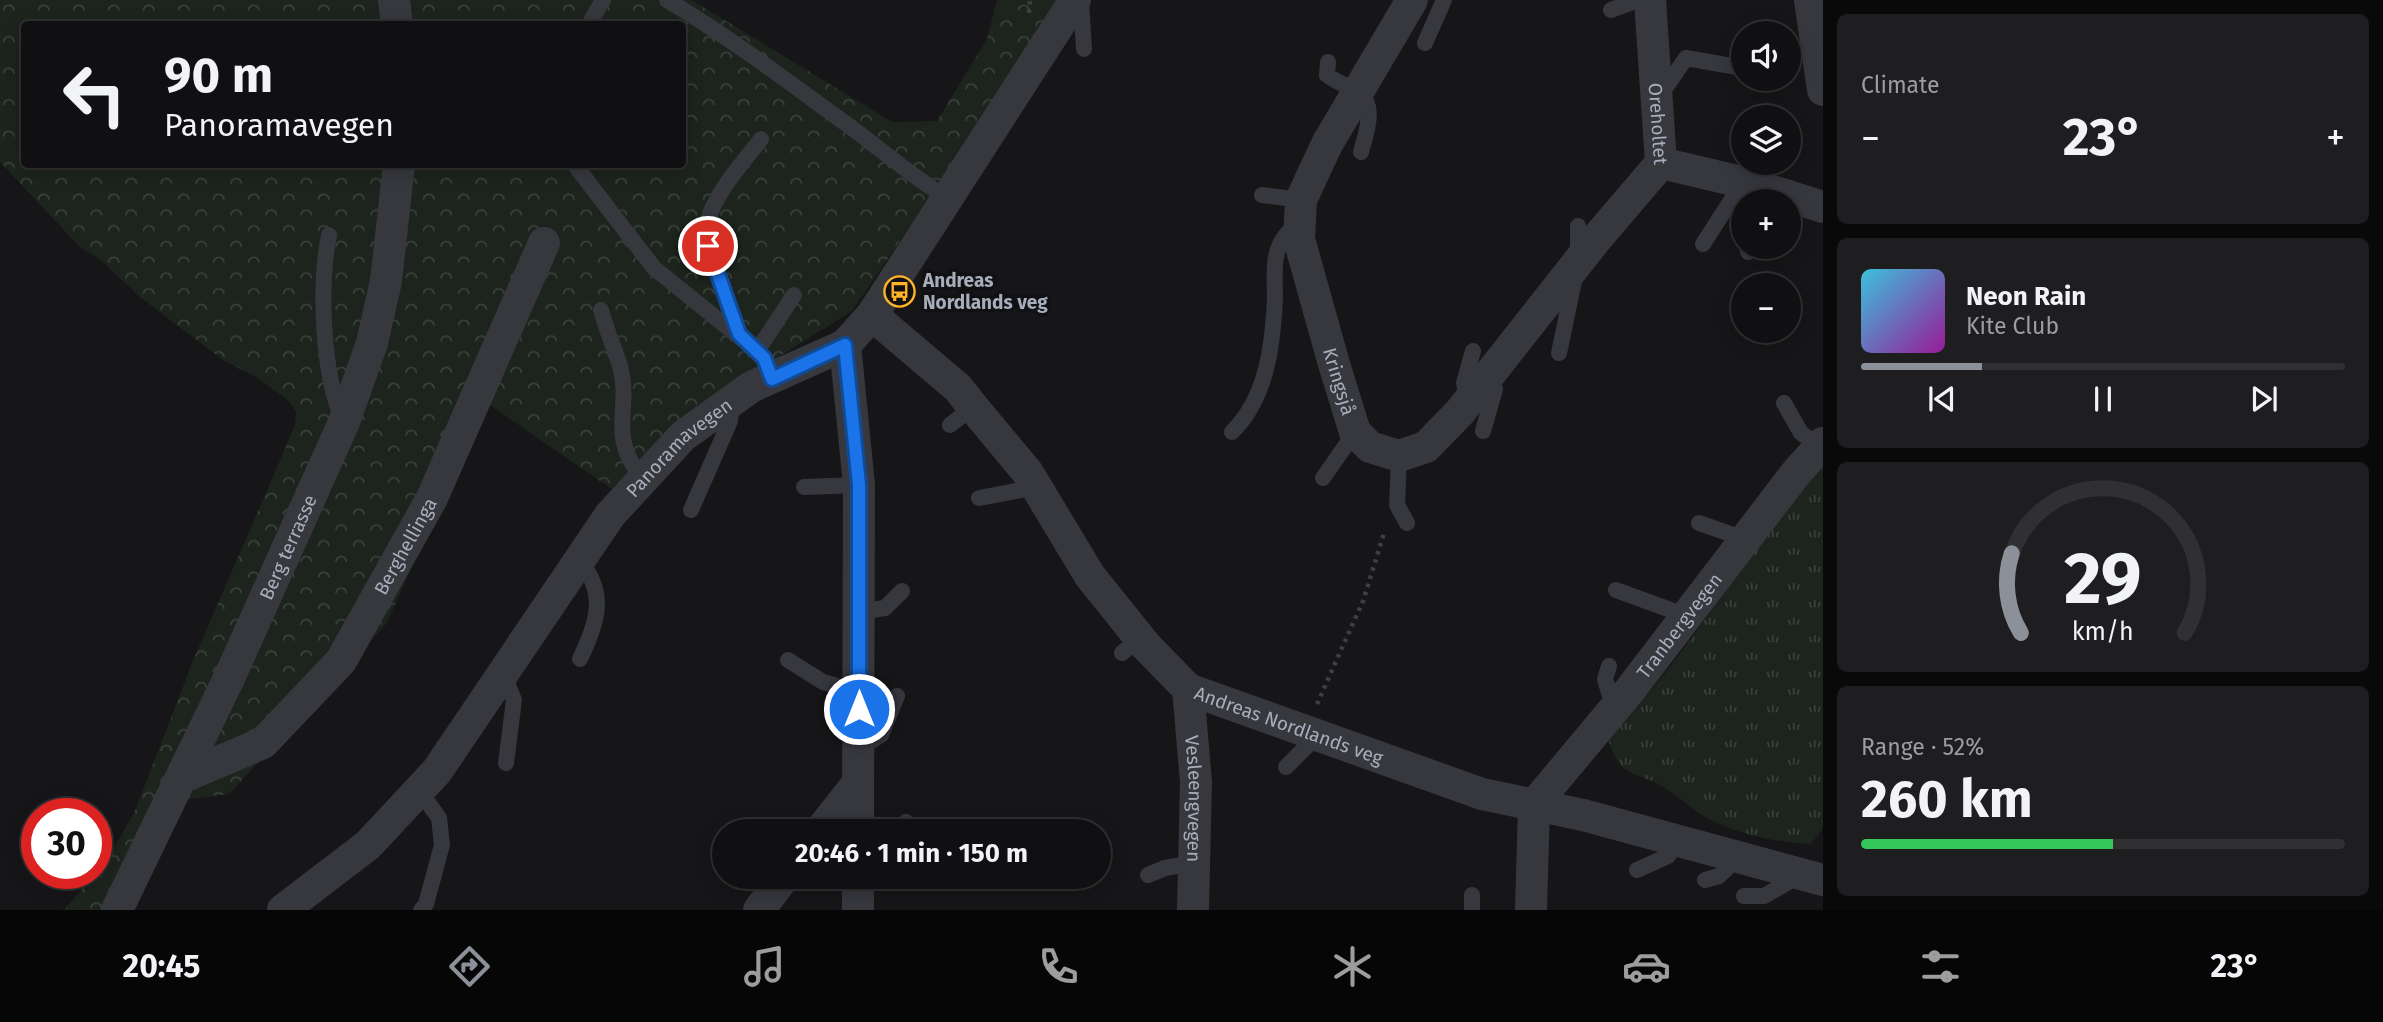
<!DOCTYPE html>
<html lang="en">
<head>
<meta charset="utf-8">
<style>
  body { margin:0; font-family:"Fira Sans",sans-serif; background:#1e1e20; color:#f1f3f6; height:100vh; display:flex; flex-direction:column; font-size:26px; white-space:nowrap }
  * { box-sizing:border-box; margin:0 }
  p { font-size:23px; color:#9c9d9f }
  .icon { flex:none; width:38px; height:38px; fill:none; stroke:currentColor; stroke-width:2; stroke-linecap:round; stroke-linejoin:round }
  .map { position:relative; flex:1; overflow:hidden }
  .panel { display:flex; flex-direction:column; gap:14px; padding:14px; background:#09090a; width:560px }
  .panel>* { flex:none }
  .top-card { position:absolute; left:21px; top:21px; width:665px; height:147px; border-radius:7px; box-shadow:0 4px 18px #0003,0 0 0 2px #303032; background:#101012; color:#f1f3f6; overflow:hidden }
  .controls { position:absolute; left:1731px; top:21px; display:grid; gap:14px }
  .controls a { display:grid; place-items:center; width:70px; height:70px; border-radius:50%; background:#101012; box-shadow:0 4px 18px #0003,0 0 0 2px #303032; font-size:35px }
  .speed { position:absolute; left:21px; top:798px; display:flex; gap:14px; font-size:35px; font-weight:700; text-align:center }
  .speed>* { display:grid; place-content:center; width:91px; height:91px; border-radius:50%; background:#101012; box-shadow:0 4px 18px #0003,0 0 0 2px #303032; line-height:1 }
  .speed .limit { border:10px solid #d22; background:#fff; color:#111 }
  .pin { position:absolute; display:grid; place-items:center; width:60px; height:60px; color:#fff; margin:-30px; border:4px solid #fff; border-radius:50%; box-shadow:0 2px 7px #0007 }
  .me { position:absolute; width:77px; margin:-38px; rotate:0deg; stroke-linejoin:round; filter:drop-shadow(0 0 5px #0008) }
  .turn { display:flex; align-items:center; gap:24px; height:147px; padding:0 28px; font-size:32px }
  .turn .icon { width:91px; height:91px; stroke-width:2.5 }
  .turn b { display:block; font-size:49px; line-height:60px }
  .big { font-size:52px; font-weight:700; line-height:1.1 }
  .panel .widget { flex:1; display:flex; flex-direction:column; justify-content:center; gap:10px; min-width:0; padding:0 24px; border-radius:10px; background:#1e1e20 }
  .panel .dial { align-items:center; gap:0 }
  .dial svg { height:182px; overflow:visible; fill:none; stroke:#303032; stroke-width:7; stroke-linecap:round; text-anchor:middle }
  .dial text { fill:#f1f3f6; stroke:none }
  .song { display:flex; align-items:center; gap:21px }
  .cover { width:84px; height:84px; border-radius:10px; background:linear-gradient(135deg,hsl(190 70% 55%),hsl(300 70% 35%)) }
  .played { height:7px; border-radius:4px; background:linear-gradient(90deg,#8c9099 25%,#303032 25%) }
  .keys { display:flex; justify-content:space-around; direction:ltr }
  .heat { display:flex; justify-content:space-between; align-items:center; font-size:38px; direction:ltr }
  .charge { height:10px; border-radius:5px; background:linear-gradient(90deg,#34c759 52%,#303032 0) }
  .trip { position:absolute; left:712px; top:819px; width:399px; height:70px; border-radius:35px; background:#101012; box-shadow:0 4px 18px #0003,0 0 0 2px #303032; font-weight:700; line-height:70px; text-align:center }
  .tab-bar { display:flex; height:112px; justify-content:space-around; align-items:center; background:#060607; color:#9c9d9f }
  .tab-bar .icon { width:49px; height:49px }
  .tab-bar .selected { color:#8c9099 }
  .tab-bar b { font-size:32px; color:#f1f3f6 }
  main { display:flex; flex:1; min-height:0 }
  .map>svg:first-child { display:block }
  .forest { fill:url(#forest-crowns); fill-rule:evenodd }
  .park { fill:url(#park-tufts) }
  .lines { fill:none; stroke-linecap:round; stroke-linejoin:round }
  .path { stroke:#3d3f45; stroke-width:4.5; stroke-dasharray:3.5 5; stroke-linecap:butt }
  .service { stroke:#37383e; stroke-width:16 }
  .minor { stroke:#37383e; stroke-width:32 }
  .route-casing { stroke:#114b97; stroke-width:18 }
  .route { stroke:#1a73e8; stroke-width:12 }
  .labels { text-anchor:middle; stroke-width:7; stroke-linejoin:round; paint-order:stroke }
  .street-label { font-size:19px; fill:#a7adba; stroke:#111113 }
  .poi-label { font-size:19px; font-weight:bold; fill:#a7adba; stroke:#111113; text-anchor:start }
</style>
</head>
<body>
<main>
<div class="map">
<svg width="1823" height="910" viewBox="0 0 1823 910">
  <defs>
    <pattern id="forest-crowns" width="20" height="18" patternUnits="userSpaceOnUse" patternTransform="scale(1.75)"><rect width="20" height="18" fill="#1c241d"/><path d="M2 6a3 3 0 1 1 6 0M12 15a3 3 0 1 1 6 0" fill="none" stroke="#3a413c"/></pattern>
    <pattern id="park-tufts" width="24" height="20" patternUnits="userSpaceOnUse" patternTransform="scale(1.75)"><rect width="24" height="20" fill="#1c241d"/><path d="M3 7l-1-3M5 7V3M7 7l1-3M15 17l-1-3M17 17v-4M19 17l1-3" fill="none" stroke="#3a413c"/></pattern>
  </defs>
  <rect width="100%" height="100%" fill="#161618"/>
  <path class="forest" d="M0 0H692L892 122 937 121 987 39 997 0H1065L852 311 716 396 639 508 484 401 387 623 229 794 162 803 115 910H64L108 858 134 813 195 656 285 449 295 424 296 412 289 401 258 378 223 360 140 297 102 261 80 247 0 162ZM24 24H682V164H24Z"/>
  <path class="park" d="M1823 466V828L1811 844C1774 842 1734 834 1702 815 1688 806 1676 794 1662 786 1630 769 1622 779 1608 740L1667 671 1810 477Z"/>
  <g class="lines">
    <path class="path" d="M1029 13 1030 0
      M1317 704 1363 601 1385 530"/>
    <path class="service" d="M667 0C731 38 791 84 852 128 884 152 913 177 947 198
      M1081 0 1084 49
      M1611 10 1638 0
      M592 19 603 0
      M1425 43 1444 0
      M1328 62 1327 75C1336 82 1346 85 1356 91 1378 103 1366 133 1361 152
      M1659 97 1686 58 1743 68
      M574 164 654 268 757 351 764 358 772 378
      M1262 195 1301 200
      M329 235C319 285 322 374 343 420
      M1703 244 1743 182
      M1748 252 1749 247
      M601 310C606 329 614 347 620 366 632 409 606 435 643 479
      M739 334C731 306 700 245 708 220 717 190 743 163 761 139
      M757 351 794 295
      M1559 353 1578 262V226
      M1467 400 1464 383 1473 351
      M1784 403 1801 433 1820 446
      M950 425 973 407
      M1483 431 1495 389 1488 377
      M1232 432C1267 398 1273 344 1275 297 1275 279 1272 254 1283 239 1286 233 1293 228 1298 224
      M1399 456 1397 505 1407 523
      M1323 478 1355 432
      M804 487 859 485
      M979 498 1021 490 1035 483
      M691 510 730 421 732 404
      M1699 523 1745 539
      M579 560C608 594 597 622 580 659
      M1616 590 1687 616
      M859 612 885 608 902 591
      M1122 653 1140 638
      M788 660 823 682 859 692
      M1609 666 1605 679 1614 710
      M503 673 514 700 506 763
      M858 749 881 735 897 696
      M1286 767 1318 735
      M419 790 439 818 442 845 426 904 421 910
      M749 825 758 831
      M901 831 906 822
      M1637 870 1668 856 1678 841
      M1148 875 1165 868 1194 863
      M1705 880 1719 876 1739 857
      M1472 895V910
      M1744 896H1764L1802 874"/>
    <g class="minor">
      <path d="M394 0 397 24"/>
      <path id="s1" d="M1412 0 1327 144 1301 200 1299 239 1334 364 1355 432 1370 447 1399 456 1426 447 1460 412 1597 238 1661 163"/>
      <path id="s2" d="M1650 0 1661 163"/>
      <path d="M1810 0 1823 90"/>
      <path d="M1661 163 1750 184 1823 207"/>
      <path id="s3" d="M872 315 958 388 973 407 1028 473 1090 576 1147 647 1188 689 1482 794 1583 815 1823 880"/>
      <path d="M845 345 859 485 858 831"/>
      <path id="s4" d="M1188 689 1196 782 1193 910"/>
      <path id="s5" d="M181 778 263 743 341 661 432 498 544 243"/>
      <path d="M820 831 858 783"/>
      <path id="s6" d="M117 910 230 676 344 422 372 343 386 281 399 164"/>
      <path id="s7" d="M283 910 368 845 437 771 610 515 683 436 751 387 845 345 872 315 1075 0"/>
      <path d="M759 910 784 877"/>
      <path d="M858 910V877"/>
      <path id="s8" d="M1531 910 1534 805 1630 690 1796 473 1823 443"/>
    </g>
  </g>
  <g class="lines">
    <defs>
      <path id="route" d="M708 246 739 334 764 358 772 379 845 345 859 485V709"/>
    </defs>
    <use href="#route" class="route-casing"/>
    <use href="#route" class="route"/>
  </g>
  <defs>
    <symbol id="bus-ring" viewBox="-11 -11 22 22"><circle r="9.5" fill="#111113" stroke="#ffb428" stroke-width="1.5"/><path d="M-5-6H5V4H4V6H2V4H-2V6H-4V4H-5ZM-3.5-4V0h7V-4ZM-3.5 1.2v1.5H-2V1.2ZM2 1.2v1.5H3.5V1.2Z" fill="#ffb428"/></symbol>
  </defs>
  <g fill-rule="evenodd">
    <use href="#bus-ring" x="882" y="274" width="35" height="35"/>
  </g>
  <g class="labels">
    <g class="street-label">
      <text dy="7" stroke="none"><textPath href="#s2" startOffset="124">Oreholtet</textPath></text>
      <text dy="7" stroke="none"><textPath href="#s1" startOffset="416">Kringsjå</textPath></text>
      <text dy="7" stroke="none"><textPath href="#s7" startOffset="614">Panoramavegen</textPath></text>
      <text dy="7" stroke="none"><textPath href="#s6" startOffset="401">Berg terrasse</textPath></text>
      <text dy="7" stroke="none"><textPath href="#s5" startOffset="334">Berghellinga</textPath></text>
      <text dy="7" stroke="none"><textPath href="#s8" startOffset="336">Tranbergvegen</textPath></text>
      <text dy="7" stroke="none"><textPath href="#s3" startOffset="600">Andreas Nordlands veg</textPath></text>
      <text dy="7" stroke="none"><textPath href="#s4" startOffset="110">Vesleengvegen</textPath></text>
    </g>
    <g class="poi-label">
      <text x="923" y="287">Andreas<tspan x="923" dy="22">Nordlands veg</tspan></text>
    </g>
  </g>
</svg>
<div class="controls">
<a><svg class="icon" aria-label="sound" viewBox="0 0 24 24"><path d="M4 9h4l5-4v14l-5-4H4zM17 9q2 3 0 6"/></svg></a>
<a><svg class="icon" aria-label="layers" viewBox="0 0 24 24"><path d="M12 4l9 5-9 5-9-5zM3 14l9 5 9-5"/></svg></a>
<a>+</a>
<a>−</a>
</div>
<div class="speed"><div class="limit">30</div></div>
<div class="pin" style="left:708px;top:246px;background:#d93025"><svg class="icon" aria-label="arrive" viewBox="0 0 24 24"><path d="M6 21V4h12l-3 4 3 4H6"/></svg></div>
<svg class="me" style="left:859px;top:709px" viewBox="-20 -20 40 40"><circle r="17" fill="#1a73e8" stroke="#fff" stroke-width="3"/><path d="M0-11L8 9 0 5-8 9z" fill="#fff"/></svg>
<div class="trip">20:46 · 1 min · 150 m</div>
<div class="top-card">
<div class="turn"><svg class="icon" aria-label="left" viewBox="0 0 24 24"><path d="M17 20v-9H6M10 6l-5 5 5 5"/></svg><div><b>90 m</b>Panoramavegen</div></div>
</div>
</div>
<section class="panel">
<div class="widget"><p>Climate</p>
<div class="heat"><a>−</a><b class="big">23°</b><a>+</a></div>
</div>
<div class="widget">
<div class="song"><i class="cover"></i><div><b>Neon Rain</b><p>Kite Club</p></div></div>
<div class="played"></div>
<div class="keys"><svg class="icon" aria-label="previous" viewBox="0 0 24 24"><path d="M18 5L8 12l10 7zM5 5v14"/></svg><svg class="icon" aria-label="pause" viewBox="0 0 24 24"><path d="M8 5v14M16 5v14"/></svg><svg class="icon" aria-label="next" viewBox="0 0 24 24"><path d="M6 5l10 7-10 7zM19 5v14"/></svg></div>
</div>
<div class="widget dial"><svg viewBox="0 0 100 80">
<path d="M14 69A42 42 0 1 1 86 69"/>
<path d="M14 69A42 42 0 0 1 10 34" stroke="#8c9099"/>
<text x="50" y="56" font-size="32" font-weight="700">29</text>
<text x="50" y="72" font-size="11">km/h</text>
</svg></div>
<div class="widget"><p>Range · 52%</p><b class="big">260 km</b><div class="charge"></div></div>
</section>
</main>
<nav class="tab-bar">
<b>20:45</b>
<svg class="icon selected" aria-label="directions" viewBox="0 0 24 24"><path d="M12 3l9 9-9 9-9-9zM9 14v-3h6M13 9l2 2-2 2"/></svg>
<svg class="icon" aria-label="music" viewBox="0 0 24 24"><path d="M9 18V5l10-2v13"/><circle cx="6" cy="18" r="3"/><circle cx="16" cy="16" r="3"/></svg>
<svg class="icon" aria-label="phone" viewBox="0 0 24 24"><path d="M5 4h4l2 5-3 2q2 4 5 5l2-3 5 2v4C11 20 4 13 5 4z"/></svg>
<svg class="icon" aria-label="climate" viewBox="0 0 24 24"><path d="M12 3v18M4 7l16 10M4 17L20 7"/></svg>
<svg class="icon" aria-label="car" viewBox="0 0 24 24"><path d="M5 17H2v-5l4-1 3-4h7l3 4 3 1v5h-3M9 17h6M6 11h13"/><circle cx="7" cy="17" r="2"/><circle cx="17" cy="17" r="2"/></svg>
<svg class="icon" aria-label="filters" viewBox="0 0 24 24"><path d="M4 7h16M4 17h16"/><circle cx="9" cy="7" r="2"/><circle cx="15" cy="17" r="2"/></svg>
<b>23°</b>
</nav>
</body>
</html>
